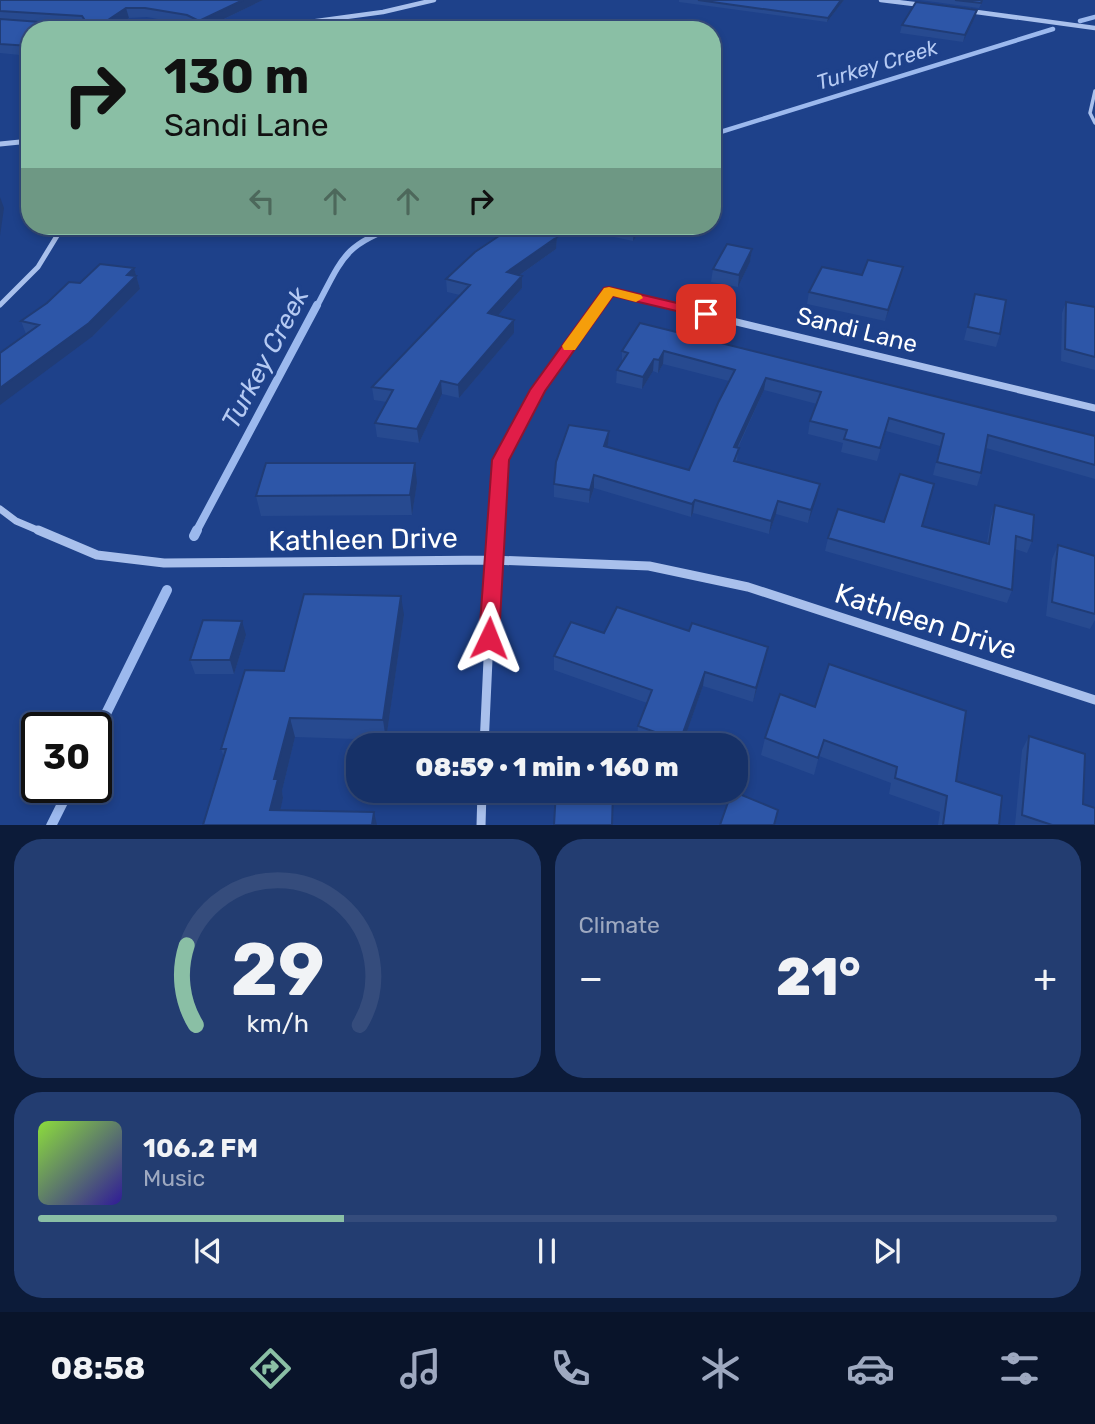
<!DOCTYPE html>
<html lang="en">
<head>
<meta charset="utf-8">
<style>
  body { margin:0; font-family:Rubik,sans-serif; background:#233d71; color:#f1f3f6; height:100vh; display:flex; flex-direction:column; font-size:26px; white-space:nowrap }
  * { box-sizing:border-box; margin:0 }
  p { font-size:23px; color:#9ea9c0 }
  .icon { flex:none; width:38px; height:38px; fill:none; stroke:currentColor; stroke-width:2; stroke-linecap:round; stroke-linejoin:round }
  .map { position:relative; height:825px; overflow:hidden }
  .details { display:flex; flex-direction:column; gap:14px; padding:14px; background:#0c1b39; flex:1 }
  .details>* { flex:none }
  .top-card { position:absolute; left:21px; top:21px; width:700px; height:214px; border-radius:28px; box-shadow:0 4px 10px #0003,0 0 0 2px #354c7c; background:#8abfa5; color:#111; overflow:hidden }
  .speed { position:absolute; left:21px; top:712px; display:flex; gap:14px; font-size:35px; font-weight:700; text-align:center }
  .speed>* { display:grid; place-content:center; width:91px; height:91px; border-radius:50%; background:#163168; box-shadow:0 4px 10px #0003,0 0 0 2px #354c7c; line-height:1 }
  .speed .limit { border:4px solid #111; border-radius:10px; background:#fff; color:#111 }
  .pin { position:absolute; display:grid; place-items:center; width:60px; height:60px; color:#fff; margin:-30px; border-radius:14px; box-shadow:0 4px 10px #0006 }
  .me { position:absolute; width:77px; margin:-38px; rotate:2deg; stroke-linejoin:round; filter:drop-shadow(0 0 5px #0008) }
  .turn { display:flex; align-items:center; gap:24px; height:147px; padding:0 28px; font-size:32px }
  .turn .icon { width:91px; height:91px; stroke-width:2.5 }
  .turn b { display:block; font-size:49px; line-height:60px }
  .lanes { display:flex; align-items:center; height:66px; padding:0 28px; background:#0003; justify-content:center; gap:35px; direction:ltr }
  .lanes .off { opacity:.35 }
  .big { font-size:52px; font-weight:800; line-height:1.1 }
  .details .widget { flex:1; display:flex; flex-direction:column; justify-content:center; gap:10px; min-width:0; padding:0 24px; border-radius:28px; background:#233d71 }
  .details .dial { align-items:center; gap:0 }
  .dial svg { height:182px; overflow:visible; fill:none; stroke:#354c7c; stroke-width:7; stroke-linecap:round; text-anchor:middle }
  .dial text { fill:#f1f3f6; stroke:none }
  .song { display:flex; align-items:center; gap:21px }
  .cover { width:84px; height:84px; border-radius:10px; background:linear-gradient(135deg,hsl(90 70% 55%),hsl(250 70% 35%)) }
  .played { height:7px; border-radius:4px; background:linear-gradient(90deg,#8abfa5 30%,#354c7c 30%) }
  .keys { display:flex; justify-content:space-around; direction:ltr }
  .heat { display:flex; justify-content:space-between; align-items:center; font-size:38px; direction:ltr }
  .details .tiles { flex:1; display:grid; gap:14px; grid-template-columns:1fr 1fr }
  .widget:last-child { grid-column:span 2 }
  .trip { position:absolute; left:346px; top:733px; width:402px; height:70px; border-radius:28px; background:#163168; box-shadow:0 4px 10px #0003,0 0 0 2px #354c7c; font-weight:800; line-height:70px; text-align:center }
  .tabs { display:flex; height:112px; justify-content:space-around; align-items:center; background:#09142a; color:#9ea9c0 }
  .tabs .icon { width:49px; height:49px }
  .tabs .selected { color:#8abfa5 }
  .tabs b { font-size:32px; color:#f1f3f6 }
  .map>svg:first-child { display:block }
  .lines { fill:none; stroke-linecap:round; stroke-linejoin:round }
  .stream-far3 { stroke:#9cb9ee; stroke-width:4.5 }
  .stream-far2 { stroke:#9cb9ee; stroke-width:6 }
  .stream-far1 { stroke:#9cb9ee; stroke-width:8 }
  .stream { stroke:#9cb9ee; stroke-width:10 }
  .service { stroke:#a9c0ec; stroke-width:3.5 }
  .minor-far3 { stroke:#a9c0ec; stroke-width:4.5 }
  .minor-far2 { stroke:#a9c0ec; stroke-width:5 }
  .minor-far1 { stroke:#a9c0ec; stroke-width:7 }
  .minor { stroke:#a9c0ec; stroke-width:9 }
  .wall { fill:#274a90 }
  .shaded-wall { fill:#203c76 }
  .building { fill:#2d56a8; stroke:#203c76; stroke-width:2 }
  .route { fill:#e11d48; stroke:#92132f; stroke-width:2 }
  .slow { fill:#f59e0b }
  .labels { text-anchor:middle; stroke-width:7; stroke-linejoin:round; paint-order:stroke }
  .far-water-label { font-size:21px; font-style:italic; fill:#b5caf3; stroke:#1e418a }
  .street-label { font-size:24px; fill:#fff; stroke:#1e418a }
  .water-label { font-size:26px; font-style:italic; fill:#b5caf3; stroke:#1e418a }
  .near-street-label { font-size:28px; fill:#fff; stroke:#1e418a }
</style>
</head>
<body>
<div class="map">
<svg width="1095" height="826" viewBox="0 0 1095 826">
  <rect width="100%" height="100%" fill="#1e418a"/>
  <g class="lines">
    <path class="stream-far3" d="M1080 21 1095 17
      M714 134 1053 29"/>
    <path class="stream-far2" d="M712 134 719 132
      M317 306C342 259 344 244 398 226"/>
    <path class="stream-far1" d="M196 532 317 305"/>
    <path class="stream" d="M194 536 197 530
      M96 734 167 590
      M51 826 70 788"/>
    <path class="service" d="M1095 91 1090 113 1095 123"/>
    <path class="minor-far3" d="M881 0 922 5
      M969 11 1095 28
      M250 30 383 12 434 0"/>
    <path class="minor-far2" d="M0 144 30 141
      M0 305 38 267 63 226
      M598 306 609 291 673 306"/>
    <path class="minor-far1" d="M666 305 1095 408
      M0 509 16 521 42 532
      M494 532 500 460 538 390 599 305"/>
    <path class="minor" d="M38 530 97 555 164 563 492 560 649 566 748 587 1095 700
      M484 746 494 530
      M481 826 482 791"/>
  </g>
  <path class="wall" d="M0 0H263L202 30 189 25 147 17 129 18 110 30H30V56L0 53Z
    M679 0H844L827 22 679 2Z
    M920 0H983L979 8Z
    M975 17 963 42 900 33 902 25Z
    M561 226H644L633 241Z
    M557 237 556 249 520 275 522 276V288L498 316 514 333 459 398 442 394 419 443 377 437 375 423 387 402 374 400 372 387 460 295 447 292 446 279Z
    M752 249 750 262 738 287 711 282 713 269Z
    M903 267 885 321 807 304 809 292 862 275Z
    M134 268 140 289 93 336 26 334 21 321 80 283Z
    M975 294 1000 334 996 347 964 340Z
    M1066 302 1095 307V370L1061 361 1062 313Z
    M640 323 1095 436V479L986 448 981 473 977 486 933 475 940 446 886 431 877 461 841 452 843 443 808 434 810 421 817 404 764 390 738 448 737 462 820 484 808 523 776 514 769 534 693 513 691 517 594 488 589 503 554 497V484L608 444 607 447 689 470 729 381 663 364 658 373 653 371 642 389 616 383 617 370 622 363V351Z
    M417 483 412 515 261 516 256 496Z
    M995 505 1032 541 1027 553 1015 549 1012 590 1007 603 825 551 828 538 922 526 987 543 991 517Z
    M1058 545 1095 556V620L1090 629 1046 616 1052 559Z
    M404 615 386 740 295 737 282 791 283 798 280 810 203 825 224 757 221 749 284 671Z
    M604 633 765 661 753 702 703 686 682 746H652L637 740 638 726 647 703 554 670V656Z
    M246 635 234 674H195L190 660Z
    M780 694 956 781 999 825H938L940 812 889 794 891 783 819 756 814 775 761 755 765 738Z
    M1029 736 1095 825H1015L1022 750Z"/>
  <path class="shaded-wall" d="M243 0H263L201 30 199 21Z
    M841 0H844L827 22 828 18Z
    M126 8 129 18 110 30H93Z
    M977 10 975 17 963 42 965 35Z
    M0 197 4 208 0 236Z
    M636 226H644L633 241 634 229Z
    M557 237 556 249 507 284V272Z
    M752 249 750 262 738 287 739 275Z
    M903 267 900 278 885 321 888 310Z
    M134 268 140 289 93 336 0 405V388Z
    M522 276V288L489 326 488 313Z
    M514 320V333L459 398 458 385Z
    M664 351 663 364 658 373 659 360Z
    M654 359 653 371 642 389 643 377Z
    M766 378 764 390 732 459 734 447Z
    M441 381 442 394 419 443 417 429Z
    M609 431 608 444 604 459V446Z
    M415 463 417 483 412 515 410 495Z
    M594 475V488L589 503 590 490Z
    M820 484 817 497 808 523 811 510Z
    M695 500 693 513 691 517 692 504Z
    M778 501 776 514 769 534 771 521Z
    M401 596 404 615 386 740 383 720Z
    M242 621 246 635 234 674 230 660Z
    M768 647 765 661 753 702 756 688Z
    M705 672 703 686 682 746H680V741Z
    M290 718 295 737 282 791 283 798 277 825 270 810 274 779Z
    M374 812 377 825H372Z"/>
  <path class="building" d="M0 0H243L199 21 187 15 145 8H126L93 30H30V46L0 44V19L81 25 86 22 82 16 0 11Z
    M698 0H841L828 18Z
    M955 0H982L981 3Z
    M916 2 977 10 965 35 902 25Z
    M514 226H525L557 237 507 272 522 276 488 313 514 320 458 385 441 381 417 429 375 423 393 390 372 387 470 285 446 279 475 252Z
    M617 226H636L634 229Z
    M727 244 752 249 739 275 713 269Z
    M868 260 903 267 888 310 809 292 822 267 862 275Z
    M100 264 134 268 127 275 136 276 89 323 0 388V353L39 325 21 321 47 303 69 282 80 283Z
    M975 294 1006 300 1000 334 968 327Z
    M1066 302 1095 307V357L1065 349Z
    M640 323 1095 436V465L988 435 981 473 937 462 944 434 889 418 880 448 844 439 847 430 810 421 821 392 766 378 734 447 739 448 734 461 820 484 811 510 778 501 771 521 695 500 692 504 594 475 590 490 554 484 556 462 569 425 609 431 604 446 689 470 718 403 735 370 664 351 659 360 654 359 643 377 617 370 628 353 622 351Z
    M266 463H415L410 495 256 496Z
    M900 474 934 484 922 526 989 544 995 505 1034 515 1032 541 1016 536 1012 590 828 538 838 509 884 522Z
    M1058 545 1095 556V614L1052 602Z
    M304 594 401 596 383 720 290 718 274 779H278L270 810 374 812 372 825H203L226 749H221L245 670 284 671Z
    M617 607 689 631 692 623 768 647 756 688 705 672 680 741 638 726 652 690 554 656 571 622 604 633Z
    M203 620 242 621 230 660H190Z
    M829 664 966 711 956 781 1002 796 999 825H943L947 796 895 778 897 767 824 740 818 758 765 738 780 694 815 707Z
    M1029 736 1085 754 1083 804 1095 808V825H1052L1022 815Z
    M556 791H613L612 825H554Z
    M732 791 778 810 774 825H720Z"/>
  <path class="route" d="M609 287 711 311 713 314 706 318 613 296 545 391 509 460 499 638 496 644 489 646 482 644 479 638 492 460 530 390 604 288Z"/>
  <path class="slow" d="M609 287 641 295 643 298 636 302 613 296 575 350H564L562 346 564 343 604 288Z"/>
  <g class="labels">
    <g class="far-water-label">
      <text transform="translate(877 65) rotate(-17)" y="7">Turkey Creek</text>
    </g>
    <g class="street-label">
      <text transform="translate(857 330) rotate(14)" y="8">Sandi Lane</text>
    </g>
    <g class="water-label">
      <text transform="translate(265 358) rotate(-62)" y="9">Turkey Creek</text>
    </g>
    <g class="near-street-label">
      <text transform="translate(363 539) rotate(-1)" y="10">Kathleen Drive</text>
      <text transform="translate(926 621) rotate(18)" y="10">Kathleen Drive</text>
    </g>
  </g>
</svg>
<div class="speed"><div class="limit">30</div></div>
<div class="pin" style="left:706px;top:314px;background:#d93025"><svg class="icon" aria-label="arrive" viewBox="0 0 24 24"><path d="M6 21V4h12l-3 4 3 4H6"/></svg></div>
<svg class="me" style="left:489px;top:638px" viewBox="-20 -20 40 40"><path d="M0-17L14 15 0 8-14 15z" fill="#e11d48" stroke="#fff" stroke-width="4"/></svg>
<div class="trip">08:59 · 1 min · 160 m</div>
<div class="top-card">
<div class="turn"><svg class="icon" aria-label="right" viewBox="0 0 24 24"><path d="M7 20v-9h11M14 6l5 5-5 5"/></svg><div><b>130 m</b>Sandi Lane</div></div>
<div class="lanes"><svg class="icon off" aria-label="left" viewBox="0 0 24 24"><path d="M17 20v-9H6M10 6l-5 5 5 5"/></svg><svg class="icon off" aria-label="ahead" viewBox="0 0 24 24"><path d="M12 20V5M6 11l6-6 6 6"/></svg><svg class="icon off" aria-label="ahead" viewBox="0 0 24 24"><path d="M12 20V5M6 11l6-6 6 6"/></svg><svg class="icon" aria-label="right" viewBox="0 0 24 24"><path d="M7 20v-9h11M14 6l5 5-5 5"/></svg></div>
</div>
</div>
<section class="details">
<div class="tiles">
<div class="widget dial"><svg viewBox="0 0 100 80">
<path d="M14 69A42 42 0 1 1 86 69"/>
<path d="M14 69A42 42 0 0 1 10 34" stroke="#8abfa5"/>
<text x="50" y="56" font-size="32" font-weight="700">29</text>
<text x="50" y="72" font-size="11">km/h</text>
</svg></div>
<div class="widget"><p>Climate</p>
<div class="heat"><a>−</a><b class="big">21°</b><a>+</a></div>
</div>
<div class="widget">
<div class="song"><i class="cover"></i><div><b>106.2 FM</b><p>Music</p></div></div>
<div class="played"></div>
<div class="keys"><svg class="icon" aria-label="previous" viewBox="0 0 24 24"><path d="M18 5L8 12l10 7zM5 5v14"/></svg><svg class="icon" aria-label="pause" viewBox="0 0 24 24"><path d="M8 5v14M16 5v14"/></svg><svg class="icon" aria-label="next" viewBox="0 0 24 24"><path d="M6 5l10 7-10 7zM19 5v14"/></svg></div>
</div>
</div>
</section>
<nav class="tabs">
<b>08:58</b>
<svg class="icon selected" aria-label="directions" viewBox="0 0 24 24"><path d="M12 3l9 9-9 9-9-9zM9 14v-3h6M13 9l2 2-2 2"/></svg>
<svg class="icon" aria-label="music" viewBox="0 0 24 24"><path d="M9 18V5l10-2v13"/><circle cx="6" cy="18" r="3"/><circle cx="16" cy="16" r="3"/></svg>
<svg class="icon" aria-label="phone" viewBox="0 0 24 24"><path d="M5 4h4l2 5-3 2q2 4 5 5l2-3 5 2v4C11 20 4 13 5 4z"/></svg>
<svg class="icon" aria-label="climate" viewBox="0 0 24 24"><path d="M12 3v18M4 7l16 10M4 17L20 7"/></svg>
<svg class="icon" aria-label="car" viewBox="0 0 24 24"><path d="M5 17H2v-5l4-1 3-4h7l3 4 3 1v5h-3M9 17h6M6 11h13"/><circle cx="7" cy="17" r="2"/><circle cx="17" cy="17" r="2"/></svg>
<svg class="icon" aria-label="filters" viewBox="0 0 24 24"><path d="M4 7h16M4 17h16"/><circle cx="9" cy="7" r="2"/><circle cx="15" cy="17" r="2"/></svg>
</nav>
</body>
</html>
